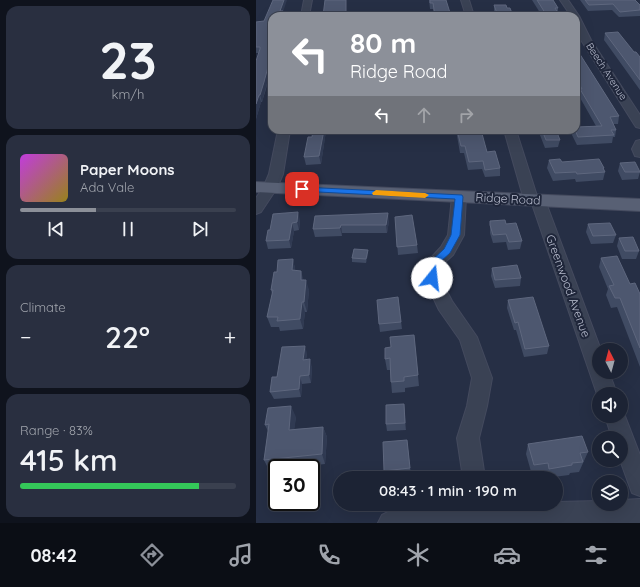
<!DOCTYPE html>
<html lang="en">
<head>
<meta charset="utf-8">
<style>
  body { margin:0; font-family:Quicksand,sans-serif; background:#292f40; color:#f1f3f6; height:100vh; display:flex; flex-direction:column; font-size:15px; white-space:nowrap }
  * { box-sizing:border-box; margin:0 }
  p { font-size:13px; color:#a0a4ac }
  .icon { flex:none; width:22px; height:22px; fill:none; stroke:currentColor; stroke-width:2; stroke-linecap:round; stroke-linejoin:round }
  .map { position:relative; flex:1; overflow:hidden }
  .drawer { display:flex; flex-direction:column; gap:6px; padding:6px; background:#0f131d; width:256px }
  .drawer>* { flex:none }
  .hud { position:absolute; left:12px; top:12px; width:312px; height:122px; border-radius:12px; box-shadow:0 4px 16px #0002,0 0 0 1px #3a404f; background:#8c9099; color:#fff; overflow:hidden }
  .needle { width:26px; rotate:354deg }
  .tools { position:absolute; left:336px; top:343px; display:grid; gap:8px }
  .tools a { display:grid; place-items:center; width:36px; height:36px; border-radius:50%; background:#1c2334; box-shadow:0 4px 16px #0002,0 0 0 1px #3a404f; font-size:20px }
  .speed { position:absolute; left:12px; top:459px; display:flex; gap:8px; font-size:20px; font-weight:700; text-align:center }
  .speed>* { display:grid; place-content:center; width:52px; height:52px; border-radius:50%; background:#1c2334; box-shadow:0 4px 16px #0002,0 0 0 1px #3a404f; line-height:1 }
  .speed .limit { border:2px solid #111; border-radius:6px; background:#fff; color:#111 }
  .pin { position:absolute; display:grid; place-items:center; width:34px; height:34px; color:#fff; margin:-17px; border-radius:8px; box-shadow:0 2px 6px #0006 }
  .me { position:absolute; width:44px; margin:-22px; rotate:16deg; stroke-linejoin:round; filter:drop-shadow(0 0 3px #0008) }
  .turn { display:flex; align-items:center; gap:14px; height:84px; padding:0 16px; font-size:18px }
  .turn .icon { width:52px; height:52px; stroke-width:2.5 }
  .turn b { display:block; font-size:28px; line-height:34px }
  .lanes { display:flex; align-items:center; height:38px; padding:0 16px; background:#0003; justify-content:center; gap:20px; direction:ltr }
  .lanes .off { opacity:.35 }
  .big { font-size:30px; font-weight:600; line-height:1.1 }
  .drawer .tile { flex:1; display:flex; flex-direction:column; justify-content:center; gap:6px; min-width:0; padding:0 14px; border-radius:12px; background:#292f40 }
  .drawer .dial { align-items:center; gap:0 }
  .dial b { font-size:52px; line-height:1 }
  .song { display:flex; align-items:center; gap:12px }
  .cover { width:48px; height:48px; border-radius:6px; background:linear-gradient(135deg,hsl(290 70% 55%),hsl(50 70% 35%)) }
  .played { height:4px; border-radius:2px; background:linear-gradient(90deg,#8c9099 35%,#3a404f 35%) }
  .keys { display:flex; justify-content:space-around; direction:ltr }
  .heat { display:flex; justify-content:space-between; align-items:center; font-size:22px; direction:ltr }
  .charge { height:6px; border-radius:3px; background:linear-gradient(90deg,#34c759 83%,#3a404f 0) }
  .trip { position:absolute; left:77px; top:471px; width:230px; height:40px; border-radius:20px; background:#1c2334; box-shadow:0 4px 16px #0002,0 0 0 1px #3a404f; font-weight:600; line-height:40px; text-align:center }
  .menu { display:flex; height:64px; justify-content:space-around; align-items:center; background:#0b0e15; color:#a0a4ac }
  .menu .icon { width:28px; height:28px }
  .menu .selected { color:#8c9099 }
  .menu b { font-size:18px; color:#f1f3f6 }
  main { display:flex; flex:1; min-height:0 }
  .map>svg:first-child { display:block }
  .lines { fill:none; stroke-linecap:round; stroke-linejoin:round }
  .minor-casing { stroke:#444a5e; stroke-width:2 }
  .major-casing { stroke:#444a5e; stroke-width:2 }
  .minor { fill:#3a4254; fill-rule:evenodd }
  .major { fill:#586074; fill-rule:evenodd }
  .wall { fill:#404b63 }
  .shaded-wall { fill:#303a52 }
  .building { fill:#4d576f; stroke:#5e677e }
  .route { fill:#1a73e8; stroke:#114b97 }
  .slow { fill:#f59e0b }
  .labels { text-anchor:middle; stroke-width:4; stroke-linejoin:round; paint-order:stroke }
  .far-street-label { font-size:10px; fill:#b8bdce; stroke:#1f263a }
  .street-label { font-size:12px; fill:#b8bdce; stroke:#1f263a }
</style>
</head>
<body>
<main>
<section class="drawer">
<div class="tile dial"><b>23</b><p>km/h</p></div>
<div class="tile">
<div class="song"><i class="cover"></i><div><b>Paper Moons</b><p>Ada Vale</p></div></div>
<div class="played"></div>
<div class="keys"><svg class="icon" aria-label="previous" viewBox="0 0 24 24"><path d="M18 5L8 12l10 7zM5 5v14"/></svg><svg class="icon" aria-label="pause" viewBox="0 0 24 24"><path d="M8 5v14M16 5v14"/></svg><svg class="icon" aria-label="next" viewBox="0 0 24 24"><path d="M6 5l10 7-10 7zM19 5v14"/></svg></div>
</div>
<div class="tile"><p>Climate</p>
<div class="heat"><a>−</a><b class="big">22°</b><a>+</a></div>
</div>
<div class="tile"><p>Range · 83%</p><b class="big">415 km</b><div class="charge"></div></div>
</section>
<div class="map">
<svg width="384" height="523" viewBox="0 0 384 523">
  <rect width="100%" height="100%" fill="#262f45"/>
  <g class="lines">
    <defs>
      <path id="minor" d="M48 0H56L53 16H45Z
        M205 0H213L218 16H210Z
        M304 0H312L323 16 335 40 384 115V128L380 127 378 124 325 40 320 28V16H315Z
        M22 130H34L27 174 21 188 5 212 0 214V198L7 188 13 174Z
        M248 130H260L281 196 287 197 289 200 345 350H343V372H353L361 394H343V398L341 394 276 204 270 203 268 200Z
        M384 140V157L379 156 376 149 380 141Z
        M203 193 208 194 210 197 208 235 197 255 187 264 184 278 196 301 221 337 236 378 231 406 223 438 229 478H207L201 438 211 406 216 378 204 340 183 310 168 278 171 262 185 247 192 235 196 197 198 194Z
        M365 409 369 416 384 455V496L376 493 364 460 365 438H356L349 416H365Z
        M384 499V523H122L126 515 134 511 224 504H300V502L343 501V504H365V500Z"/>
      <path id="major" d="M0 182 384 199V211L0 192Z"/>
    </defs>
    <use href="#minor" class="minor-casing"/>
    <use href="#major" class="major-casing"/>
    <use href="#minor" class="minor"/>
    <use href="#major" class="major"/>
  </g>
  <path class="wall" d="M173 0H190L195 16H179L177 9H174Z
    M276 0H297L302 8V12L304 16H286Z
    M324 0H379L384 5V16L363 17 356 10 332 11Z
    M238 5 251 8 257 16H240L238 11Z
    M27 12 10 89 6 102H5L0 119V61L3 53H0V22L8 21Z
    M349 33 384 57V90L348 40Z
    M320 48 363 116 362 124H357L360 130 359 137H357L356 143 321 145 316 135 317 130H320L340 126 323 96V94L320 88Z
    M57 130H75V131H70L65 164 50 165 48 157 56 137Z
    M200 130H225L231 152 244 168V176L229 177 226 169 212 170 208 153H204Z
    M282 130H300L304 140 302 147 289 148Z
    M293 160 348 168V171L349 172 347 180 320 182 319 179 297 181 291 168Z
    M364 163 384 172 382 179 366 180 362 171Z
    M59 216 133 221 131 233H86V236L59 237 57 229Z
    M139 217 161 245 162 253 142 255Z
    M44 220 43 230 38 231 35 248 12 249 10 241 14 230Z
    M234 221 250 224 266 241 264 249 252 250 250 242 237 243 234 233Z
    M332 224 360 235 357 243 335 244 330 232Z
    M363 238 383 251 380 259H366L361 246Z
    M112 250V254L110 263 96 262V258Z
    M345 258 374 284 384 294V367L361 307 355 308 350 295 352 289 343 267Z
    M37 259 39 269V270L48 280 53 290 51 312H49L47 329 24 331 23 327H15L11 317 16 294 15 290 21 272Z
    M236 268 265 278 264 286 239 288 235 276Z
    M142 297 146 329 124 332 123 324Z
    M252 300 293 346 291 354 268 357 260 330H258L251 308Z
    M158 335 163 386 149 388V392L136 393 134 370H131L129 359 135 347Z
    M51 353 50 360 56 367 55 383 46 384 45 397 18 399 14 392 21 377Z
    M148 404 150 430 131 431 130 424Z
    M40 417 38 429 67 427 71 437 69 464 32 468H21V469L13 470 8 460 12 431 9 425Z
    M151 440 155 475 130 478 128 471Z
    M272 444 332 452 323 472 314 473 313 475 290 478 289 473 276 475 270 454Z"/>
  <path class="shaded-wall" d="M28 0H31L27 12 28 16H25L24 11Z
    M16 52V65L6 102 4 95Z
    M3 95 5 102 0 119V104Z
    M68 130H70V131L65 164 63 156Z
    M42 212 44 220 43 230 41 222Z
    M132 213 133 221 131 233 130 225Z
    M36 223 38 231 35 248 33 240Z
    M85 225 86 233V236L84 228Z
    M112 250V254L110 263V259Z
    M37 259 39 269 38 280 36 270Z
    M45 271 48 281 45 280Z
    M50 280 53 290 51 312 48 302Z
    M46 302 49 312 47 329 44 319Z
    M49 346 51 353 49 368 47 360Z
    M54 359 56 367 55 383 53 375Z
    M44 376 46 384 45 397 43 389Z
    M148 404 149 411 150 430 149 423Z
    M35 406 40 417 37 440 33 430Z
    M67 427 71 437 69 464 66 454Z"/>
  <path class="building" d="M17 0H28L24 11H27L25 16H16V52L8 82 4 95H3L0 104V61L4 49V47H0V22L8 21Z
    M69 0H90V12H88V16H67Z
    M174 0H190L195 16H179L177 3H174Z
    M281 0H297L302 8H299L304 16H291Z
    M329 0H379L384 5V10L364 12 357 4 333 5Z
    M238 5H250L251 8H254L257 16H242Z
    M362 32 378 52H380L384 57V80L349 33Z
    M320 48 363 116 354 117 360 130H355L358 135 322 137 319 130H320V127L346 126 324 89H326L320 78Z
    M57 130H68L63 156 48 157 52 137H56Z
    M201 130H225L231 152 239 151 244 168 229 170 227 161 213 162 209 146H205Z
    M286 130H300L304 140H290Z
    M304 159 306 162 343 159 348 168H347L349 172 321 174 320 172 299 173 293 160Z
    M379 162 384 172H369L364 163Z
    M42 212 41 222 36 223 33 240 10 241 12 230H14L17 214Z
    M132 213 130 225H85L84 228 57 229 59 216Z
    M156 215 161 245 141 247 139 217Z
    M249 220 250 224 260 223 266 241 253 242 250 234 237 235 234 225V221Z
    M354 223 360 235 337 236 332 224Z
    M377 237 383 251H369L363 238Z
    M98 249 112 250 110 259 96 258Z
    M361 256 374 284 379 283 384 294V348L364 298H359L353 286 358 285 345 258Z
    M37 259 36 270 45 271V280H50L48 302H46L44 319 21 321 22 317H11L17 290H15L18 272H21L22 260Z
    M261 265 265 278 239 280 236 268Z
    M142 297 145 322 123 324 121 300Z
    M277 297 293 346 269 349 262 322 259 323 252 300Z
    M158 335 162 375 148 377V381L135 382 134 358 129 359V348L135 347 134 337Z
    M49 346 47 360 54 359 53 375 44 376 43 389 14 392 16 377H21L26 347Z
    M148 404 149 423 130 424V405Z
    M35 406 33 430 67 427 66 454 8 460 13 424 9 425 12 408Z
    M326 436 332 452 324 453 327 462 316 463V465L293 469 292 463 278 465 272 444Z
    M151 440 154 468 128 471 127 442Z"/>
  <path class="route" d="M46 187 206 195 207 197 204 235 194 253 183 263 179 281H173L171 278 174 262 188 249 195 235 199 199 43 191V188Z"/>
  <path class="slow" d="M120 190 169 193 173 195 169 198 117 195 116 193Z"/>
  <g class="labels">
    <g class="far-street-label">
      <text transform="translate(351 71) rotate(57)" y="4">Beech Avenue</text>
    </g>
    <g class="street-label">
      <text transform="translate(252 199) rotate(3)" y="4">Ridge Road</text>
      <text transform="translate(312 286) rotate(70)" y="4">Greenwood Avenue</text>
    </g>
  </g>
</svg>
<div class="tools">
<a><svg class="needle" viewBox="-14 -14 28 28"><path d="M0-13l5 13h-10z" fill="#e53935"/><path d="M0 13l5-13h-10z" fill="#a0a4ac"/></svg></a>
<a><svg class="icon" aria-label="sound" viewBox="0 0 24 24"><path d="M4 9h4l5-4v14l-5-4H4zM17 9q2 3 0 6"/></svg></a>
<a><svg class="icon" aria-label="search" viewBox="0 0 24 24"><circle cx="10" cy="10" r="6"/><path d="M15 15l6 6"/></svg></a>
<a><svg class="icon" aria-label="layers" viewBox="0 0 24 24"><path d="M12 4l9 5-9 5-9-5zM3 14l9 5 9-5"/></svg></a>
</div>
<div class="speed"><div class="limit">30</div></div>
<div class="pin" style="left:46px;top:189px;background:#d93025"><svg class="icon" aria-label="arrive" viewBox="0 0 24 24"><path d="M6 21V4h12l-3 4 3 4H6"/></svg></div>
<svg class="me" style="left:176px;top:278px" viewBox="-20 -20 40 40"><circle r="19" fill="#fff"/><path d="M0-13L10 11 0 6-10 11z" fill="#1a73e8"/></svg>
<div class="trip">08:43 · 1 min · 190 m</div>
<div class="hud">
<div class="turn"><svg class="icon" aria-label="left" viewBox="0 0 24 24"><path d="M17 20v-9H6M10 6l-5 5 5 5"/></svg><div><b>80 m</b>Ridge Road</div></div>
<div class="lanes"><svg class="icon" aria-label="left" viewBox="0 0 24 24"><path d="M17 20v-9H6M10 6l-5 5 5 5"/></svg><svg class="icon off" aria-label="ahead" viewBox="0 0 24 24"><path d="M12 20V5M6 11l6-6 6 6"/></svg><svg class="icon off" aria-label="right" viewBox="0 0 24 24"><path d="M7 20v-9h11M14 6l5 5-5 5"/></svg></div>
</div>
</div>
</main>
<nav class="menu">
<b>08:42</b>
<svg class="icon selected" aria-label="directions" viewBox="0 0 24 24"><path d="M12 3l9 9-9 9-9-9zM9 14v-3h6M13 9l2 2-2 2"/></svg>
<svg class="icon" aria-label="music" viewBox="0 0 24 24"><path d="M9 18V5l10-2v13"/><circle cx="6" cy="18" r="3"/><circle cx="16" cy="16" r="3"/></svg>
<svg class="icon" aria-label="phone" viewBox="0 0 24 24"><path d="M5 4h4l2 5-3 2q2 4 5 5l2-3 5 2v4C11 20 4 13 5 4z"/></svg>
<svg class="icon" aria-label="climate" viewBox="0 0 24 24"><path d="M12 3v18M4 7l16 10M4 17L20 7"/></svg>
<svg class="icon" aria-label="car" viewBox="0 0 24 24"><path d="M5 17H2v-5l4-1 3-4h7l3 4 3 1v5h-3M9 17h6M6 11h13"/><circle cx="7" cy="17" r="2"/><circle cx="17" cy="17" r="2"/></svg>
<svg class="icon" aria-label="filters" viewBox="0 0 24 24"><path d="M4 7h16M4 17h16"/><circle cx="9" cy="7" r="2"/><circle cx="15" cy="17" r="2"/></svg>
</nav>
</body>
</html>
